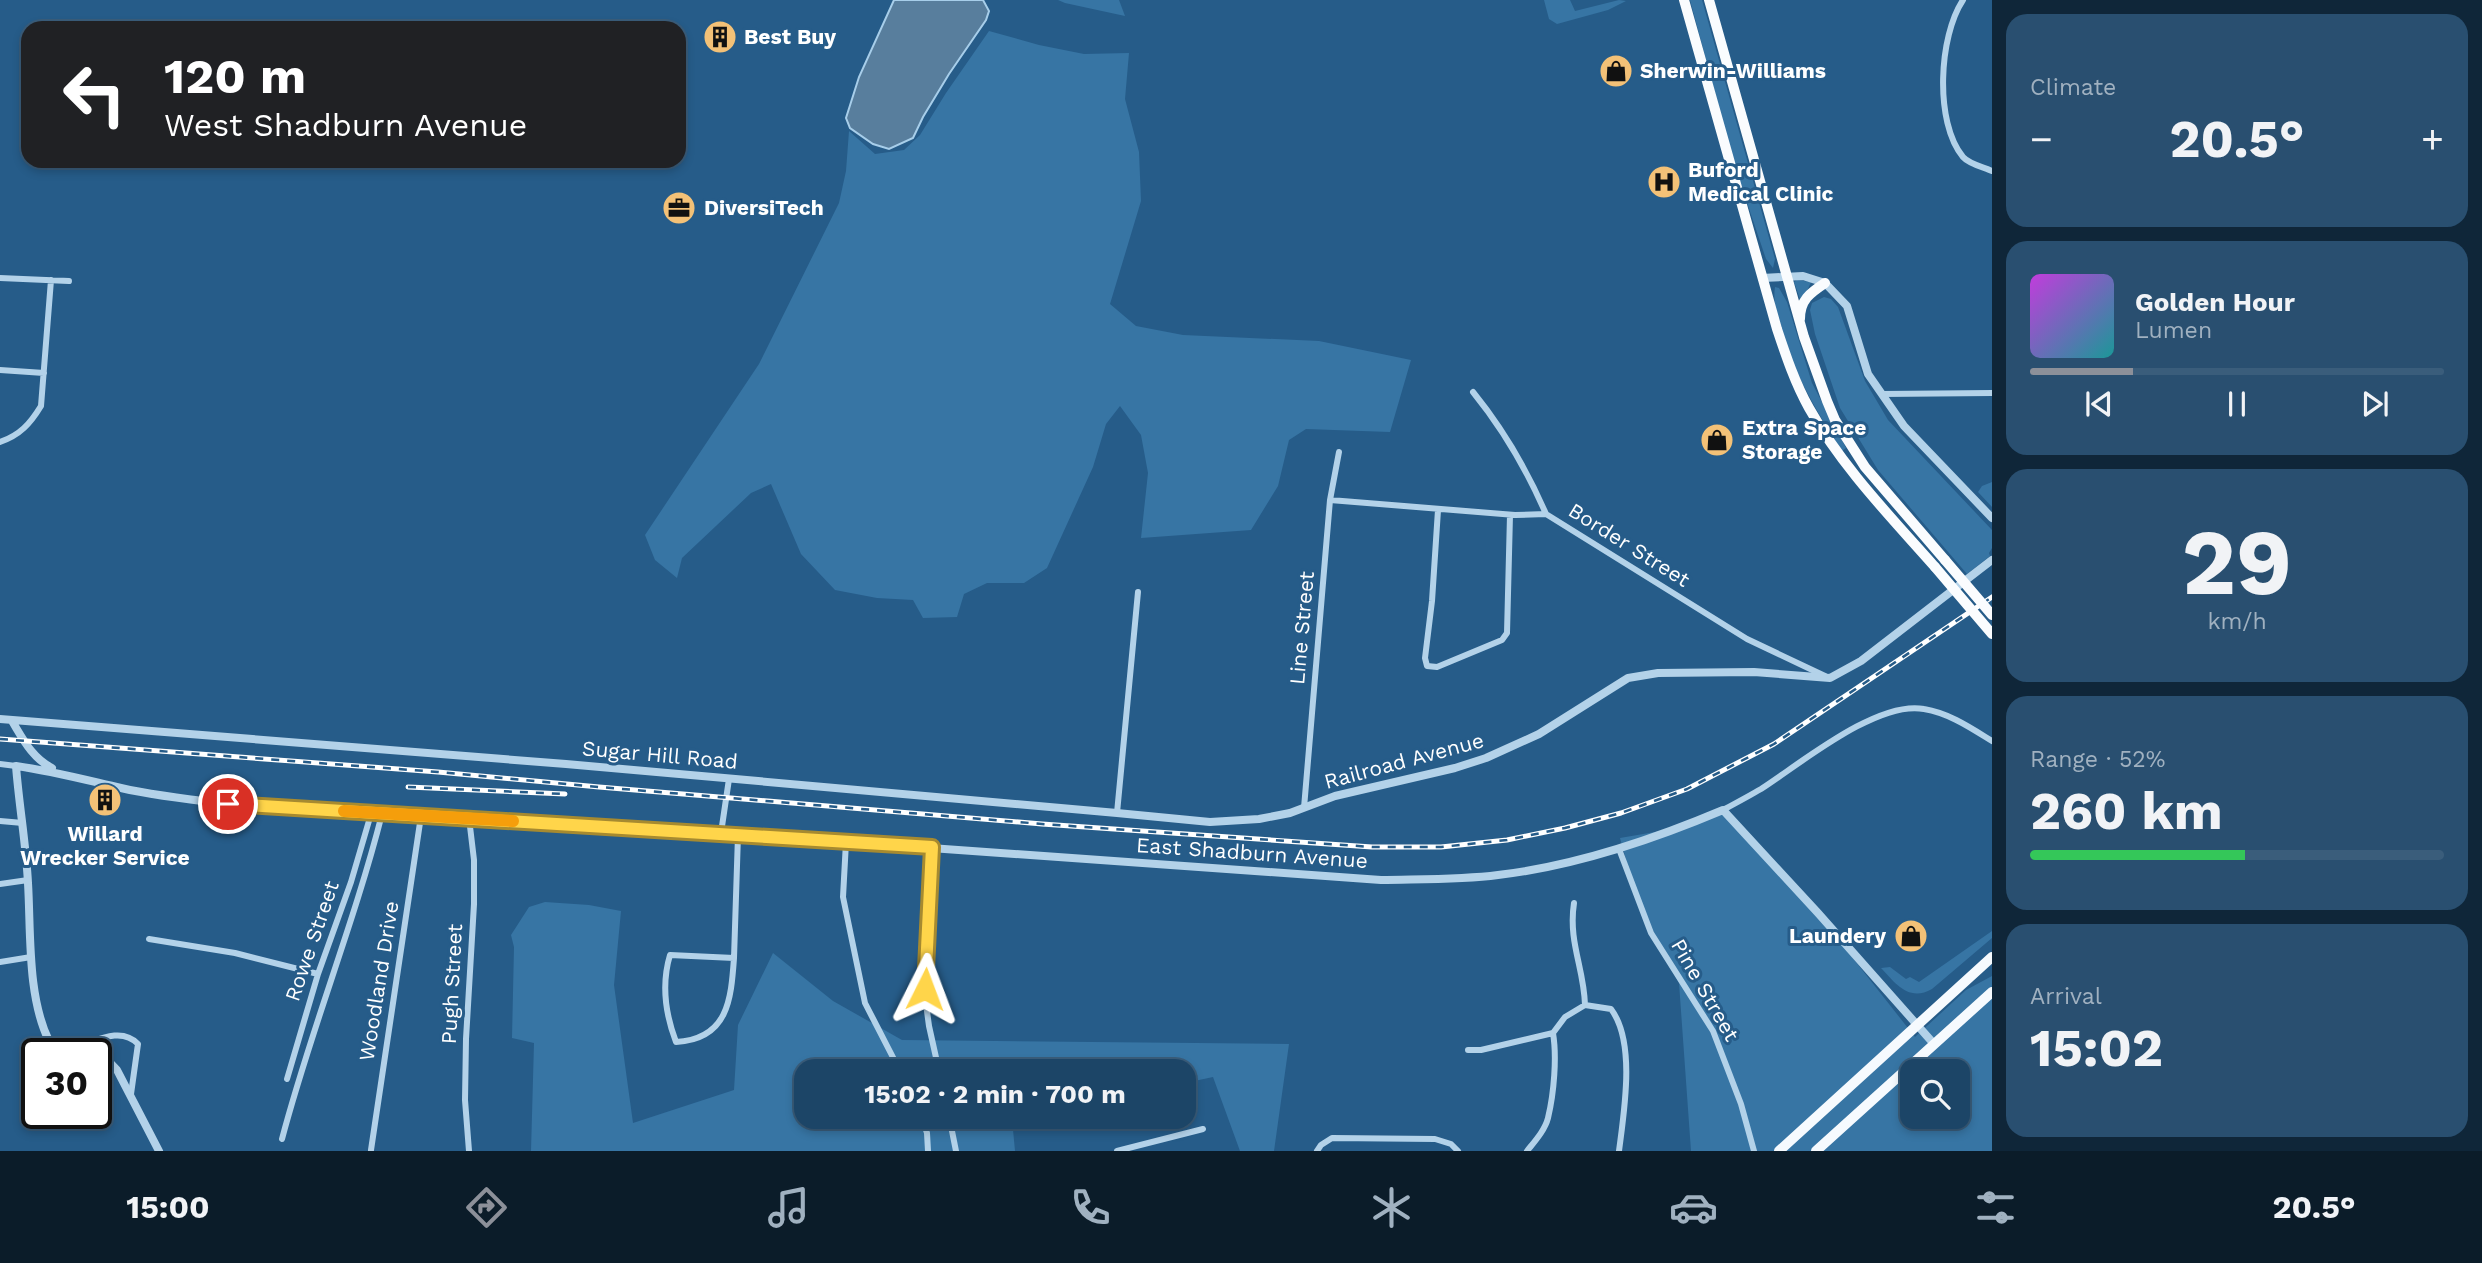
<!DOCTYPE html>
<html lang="en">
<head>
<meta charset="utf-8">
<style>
  body { margin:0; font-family:"Work Sans",sans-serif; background:#294f70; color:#f1f3f6; height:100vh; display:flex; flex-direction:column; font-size:26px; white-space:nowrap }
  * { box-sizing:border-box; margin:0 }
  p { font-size:23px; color:#a0b1c0 }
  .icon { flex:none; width:38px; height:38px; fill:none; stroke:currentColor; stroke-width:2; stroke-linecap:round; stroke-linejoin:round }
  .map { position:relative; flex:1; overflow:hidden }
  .sheet { display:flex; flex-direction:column; gap:14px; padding:14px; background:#0f2639; width:490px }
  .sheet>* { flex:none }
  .top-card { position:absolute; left:21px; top:21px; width:665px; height:147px; border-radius:21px; box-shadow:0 4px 10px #0003,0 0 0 2px #3a5d7b; background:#202124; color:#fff; overflow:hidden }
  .fabs { position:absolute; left:1900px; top:1059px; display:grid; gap:14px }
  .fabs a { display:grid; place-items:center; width:70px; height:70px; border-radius:14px; background:#1c4567; box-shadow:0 4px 10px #0003,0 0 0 2px #3a5d7b; font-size:35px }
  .speed { position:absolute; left:21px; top:1038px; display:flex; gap:14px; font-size:35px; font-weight:700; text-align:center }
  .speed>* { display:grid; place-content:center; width:91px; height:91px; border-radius:50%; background:#1c4567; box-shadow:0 4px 10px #0003,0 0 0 2px #3a5d7b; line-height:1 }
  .speed .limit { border:4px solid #111; border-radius:10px; background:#fff; color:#111 }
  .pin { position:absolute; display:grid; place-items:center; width:60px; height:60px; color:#fff; margin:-30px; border:4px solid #fff; border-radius:50%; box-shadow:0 2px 7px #0007 }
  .me { position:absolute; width:77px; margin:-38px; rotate:3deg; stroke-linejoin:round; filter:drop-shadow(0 0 5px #0008) }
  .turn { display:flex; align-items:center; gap:24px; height:147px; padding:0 28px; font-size:32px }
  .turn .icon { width:91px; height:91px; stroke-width:2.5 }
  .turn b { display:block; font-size:49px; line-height:60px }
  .big { font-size:52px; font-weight:700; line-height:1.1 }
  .sheet .card { flex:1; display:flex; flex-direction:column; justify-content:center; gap:10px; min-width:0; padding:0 24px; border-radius:21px; background:#294f70 }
  .sheet .dial { align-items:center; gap:0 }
  .dial b { font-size:91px; line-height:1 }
  .song { display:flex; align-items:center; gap:21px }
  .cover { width:84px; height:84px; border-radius:10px; background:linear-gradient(135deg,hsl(290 70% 55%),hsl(180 70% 35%)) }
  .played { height:7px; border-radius:4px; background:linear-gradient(90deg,#8c9099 25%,#3a5d7b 25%) }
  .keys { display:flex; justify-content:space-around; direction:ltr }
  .heat { display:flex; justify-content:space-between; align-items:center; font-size:38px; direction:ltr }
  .charge { height:10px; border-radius:5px; background:linear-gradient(90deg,#34c759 52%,#3a5d7b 0) }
  .trip { position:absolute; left:794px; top:1059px; width:402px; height:70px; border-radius:21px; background:#1c4567; box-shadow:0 4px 10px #0003,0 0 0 2px #3a5d7b; font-weight:700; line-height:70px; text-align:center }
  .menu { display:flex; height:112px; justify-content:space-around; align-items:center; background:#0b1c29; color:#a0b1c0 }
  .menu .icon { width:49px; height:49px }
  .menu .current { color:#8c9099 }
  .menu b { font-size:32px; color:#f1f3f6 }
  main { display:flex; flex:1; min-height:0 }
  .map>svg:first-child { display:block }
  .green { fill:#3775a4; fill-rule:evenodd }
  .water { fill:#587e9d; stroke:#a7ceea; stroke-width:2 }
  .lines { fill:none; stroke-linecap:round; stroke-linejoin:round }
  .minor { stroke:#b3d2e9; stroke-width:6 }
  .tertiary { stroke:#b3d2e9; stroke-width:8 }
  .primary { stroke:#f6fafe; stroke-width:10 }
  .trunk { stroke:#fafcfe; stroke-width:10 }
  .rail-casing { stroke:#fff; stroke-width:5 }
  .rail { stroke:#265c89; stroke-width:2.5; stroke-dasharray:8; stroke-linecap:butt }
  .trunk-bridge { stroke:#fafcfe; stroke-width:10 }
  .route-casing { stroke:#a68a30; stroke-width:18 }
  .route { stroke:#ffd54a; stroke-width:12 }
  .slow { stroke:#f59e0b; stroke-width:12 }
  .labels { text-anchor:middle; stroke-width:6; stroke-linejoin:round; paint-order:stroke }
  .poi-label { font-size:21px; font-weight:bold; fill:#fff; stroke:#265c89; text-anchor:start }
  .street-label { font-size:21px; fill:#fff; stroke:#265c89 }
</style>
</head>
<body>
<main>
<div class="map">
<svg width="1992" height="1151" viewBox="0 0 1992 1151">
  <rect width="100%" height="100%" fill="#265c89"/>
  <path class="green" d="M1058 0H1119L1125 16 1065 3Z
    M1544 0H1570L1575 11 1619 0 1626 1 1608 10 1557 24 1549 19Z
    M1690 0H1702L1775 259 1773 268 1766 259 1735 167Z
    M989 31 1039 45 1084 54 1129 53 1125 99 1139 152 1141 201 1110 304 1136 326 1183 335 1319 341 1411 360 1390 432 1306 429 1289 440 1278 486 1251 530 1141 538 1148 473 1141 435 1120 406 1106 424 1093 467 1047 568 1024 583H987L964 594 957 617 923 618 913 600 877 598 835 590 801 554 771 484 751 493 682 558 677 578 655 560 645 535 759 364 839 203 846 171 849 131 875 154 904 150 920 135 946 93Z
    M1797 280 1811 282 1808 289 1800 299 1794 282Z
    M1775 287 1779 288 1787 302 1812 383 1846 448 1842 451C1818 415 1768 330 1775 287Z
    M1824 297 1831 299 1838 307 1865 381 1888 420 1992 530V548L1989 553 1990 556 1967 574 1878 470 1840 408 1815 334 1810 310 1812 303Z
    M1992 482V507L1978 492 1982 486Z
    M1722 812 1815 910 1915 1037 1966 990 1992 976V1151H1691L1679 983 1640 910 1620 838 1672 829ZM1913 1071H1958V1116H1913Z
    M545 902 589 905 621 911 614 985 633 1123 734 1090 738 1025 773 953 833 1001 902 1040 1289 1044 1274 1151H1240L1213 1077 1185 1083V1071H807V1116L1020 1117 1012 1119 1015 1151H531L534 1043 512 1038 514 947 511 935 529 907Z
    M1992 931V938L1932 989C1909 1002 1896 984 1881 968L1890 967 1906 979 1910 977 1919 982Z"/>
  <path class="water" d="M894 0H983L989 11 986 20 949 74 923 117 913 138 889 149 873 144 850 128 846 118 859 77Z"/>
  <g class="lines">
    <path class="minor" d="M1963 0C1939 36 1934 122 1963 157 1969 164 1983 167 1992 171
      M0 278 69 281
      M0 370 44 373
      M1473 392C1503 429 1527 470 1546 514
      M1882 394 1992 393
      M0 442C20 435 30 424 41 406L51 280
      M1330 500 1515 515 1546 514 1747 639 1825 676
      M1438 510 1432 601 1425 658 1427 666 1437 667 1502 640 1507 633 1510 515
      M0 764 16 766
      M1304 808 1330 500 1339 452
      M1723 810C1736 803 1749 796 1761 789 1800 764 1877 700 1924 709 1949 713 1971 728 1992 741
      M1117 813 1138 592
      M469 818 474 860V904L466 1039 465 1100 469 1151
      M0 821 23 823
      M721 833 729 779
      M846 842 843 897 865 1003 900 1071
      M932 847 924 989 929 1026 939 1071
      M1619 849 1651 933 1713 1031 1741 1104 1754 1151
      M0 884 28 880
      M149 939 235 953 318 974
      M670 955 734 958C731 1000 728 1039 676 1042 665 1013 661 985 670 955Z
      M734 958 738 835
      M0 962 31 957
      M1585 1005 1611 1009C1636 1042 1624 1112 1619 1151
      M1553 1033 1565 1017 1585 1005C1584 968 1568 942 1574 903
      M88 1043C104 1037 124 1029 138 1044L131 1094
      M1468 1050H1481L1553 1033
      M287 1079 318 974 351 882 371 814
      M921 1116 927 1133 928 1151
      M949 1116 956 1151
      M282 1139C311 1029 354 924 382 814
      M371 1150 421 816
      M1117 1151 1203 1129
      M1317 1151 1321 1145 1332 1138 1435 1139 1451 1144 1458 1151
      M1527 1151C1535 1141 1545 1130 1548 1118 1554 1093 1557 1057 1553 1033"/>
    <path class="tertiary" d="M1762 278 1803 276 1825 283 1847 306 1868 374 1904 426 1992 518
      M0 719 566 764 1117 813 1210 822 1259 819 1290 813 1335 796 1455 768 1486 758 1539 734 1628 678 1658 673 1754 672 1830 678 1861 661 1992 560
      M12 721C23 739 32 758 52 768
      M159 1151 117 1070 98 1050 88 1043 60 1045 49 1041C27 996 31 932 28 883 26 844 19 805 16 766 52 771 86 780 121 788 156 796 193 800 228 804L706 832 1381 880C1420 879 1460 880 1498 875 1576 866 1652 840 1723 810L1818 913 1934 1044"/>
    <path class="primary" d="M1779 1151 1992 957
      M1816 1151 1992 992"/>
    <path class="trunk" d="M1684 0 1777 329C1786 356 1795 383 1809 408 1842 467 1890 516 1935 567
      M1709 0 1804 337 1827 401 1835 420 1865 467 1945 560
      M1800 319C1800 300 1810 293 1825 283"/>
    <defs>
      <path id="rail" d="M0 739 438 772 599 787 1042 824 1372 847H1441L1507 840 1565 828 1621 813 1687 789 1774 744 1992 597
        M408 787 565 794"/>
    </defs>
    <use href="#rail" class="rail-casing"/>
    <use href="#rail" class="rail"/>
    <path class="trunk-bridge" d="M1945 560 1992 615
      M1935 567 1992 634"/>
  </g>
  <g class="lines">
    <defs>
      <path id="route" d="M228 804 932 847 925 989"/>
    </defs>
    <use href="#route" class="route-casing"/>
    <use href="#route" class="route"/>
    <path class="slow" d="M344 811 513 821"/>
  </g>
  <defs>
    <symbol id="building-disc" viewBox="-11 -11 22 22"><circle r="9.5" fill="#f3c177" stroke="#265c89"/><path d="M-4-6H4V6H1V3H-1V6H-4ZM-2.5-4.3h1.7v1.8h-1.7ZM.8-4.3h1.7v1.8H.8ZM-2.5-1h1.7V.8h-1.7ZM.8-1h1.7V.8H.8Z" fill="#111"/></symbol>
    <symbol id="shop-disc" viewBox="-11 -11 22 22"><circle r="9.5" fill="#f3c177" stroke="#265c89"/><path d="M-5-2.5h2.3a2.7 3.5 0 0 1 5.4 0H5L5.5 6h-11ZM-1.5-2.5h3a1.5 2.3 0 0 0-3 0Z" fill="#111"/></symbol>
    <symbol id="hospital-disc" viewBox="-11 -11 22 22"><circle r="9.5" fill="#f3c177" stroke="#265c89"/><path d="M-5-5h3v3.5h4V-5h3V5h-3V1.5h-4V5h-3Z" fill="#111"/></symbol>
    <symbol id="office-disc" viewBox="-11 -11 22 22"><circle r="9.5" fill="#f3c177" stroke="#265c89"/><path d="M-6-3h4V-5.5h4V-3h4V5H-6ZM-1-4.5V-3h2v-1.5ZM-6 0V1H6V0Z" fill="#111"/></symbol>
  </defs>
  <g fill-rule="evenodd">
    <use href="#building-disc" x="701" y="18" width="38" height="38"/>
    <use href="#shop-disc" x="1597" y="52" width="38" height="38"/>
    <use href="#hospital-disc" x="1645" y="163" width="38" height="38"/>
    <use href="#office-disc" x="660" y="189" width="38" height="38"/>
    <use href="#shop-disc" x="1698" y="421" width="38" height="38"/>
    <use href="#building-disc" x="86" y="781" width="38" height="38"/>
    <use href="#shop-disc" x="1892" y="917" width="38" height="38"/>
  </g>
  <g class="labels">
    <g class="poi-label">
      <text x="744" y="44">Best Buy</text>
      <text x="1640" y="78">Sherwin-Williams</text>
      <text x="1688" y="177">Buford<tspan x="1688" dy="24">Medical Clinic</tspan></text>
      <text x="704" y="215">DiversiTech</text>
      <text x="1742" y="435">Extra Space<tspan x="1742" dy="24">Storage</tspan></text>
      <text x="105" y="841" text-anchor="middle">Willard<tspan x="105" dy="24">Wrecker Service</tspan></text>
      <text x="1886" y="943" text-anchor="end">Laundery</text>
    </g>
    <g class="street-label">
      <text transform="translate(1629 545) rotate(32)" y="7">Border Street</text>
      <text transform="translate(1302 628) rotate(-85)" y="7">Line Street</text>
      <text transform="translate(660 755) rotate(5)" y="7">Sugar Hill Road</text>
      <text transform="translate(1404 761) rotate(-15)" y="7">Railroad Avenue</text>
      <text transform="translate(1252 853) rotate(4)" y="7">East Shadburn Avenue</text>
      <text transform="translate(312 941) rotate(-71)" y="7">Rowe Street</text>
      <text transform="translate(379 981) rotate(-81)" y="7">Woodland Drive</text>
      <text transform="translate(452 984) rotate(-87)" y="7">Pugh Street</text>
      <text transform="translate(1705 990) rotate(60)" y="7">Pine Street</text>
    </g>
  </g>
</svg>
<div class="fabs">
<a><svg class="icon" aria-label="search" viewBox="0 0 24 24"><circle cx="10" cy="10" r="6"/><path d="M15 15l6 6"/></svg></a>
</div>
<div class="speed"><div class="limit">30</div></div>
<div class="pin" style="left:228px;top:804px;background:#d93025"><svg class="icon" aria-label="arrive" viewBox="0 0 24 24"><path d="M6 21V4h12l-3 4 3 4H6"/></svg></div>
<svg class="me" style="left:925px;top:989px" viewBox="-20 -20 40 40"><path d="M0-17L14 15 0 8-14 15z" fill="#ffd54a" stroke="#fff" stroke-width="4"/></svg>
<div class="trip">15:02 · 2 min · 700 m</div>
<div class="top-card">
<div class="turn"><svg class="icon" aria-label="left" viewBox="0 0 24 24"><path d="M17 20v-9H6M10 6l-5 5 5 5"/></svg><div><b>120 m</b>West Shadburn Avenue</div></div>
</div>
</div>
<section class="sheet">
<div class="card"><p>Climate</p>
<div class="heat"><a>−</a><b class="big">20.5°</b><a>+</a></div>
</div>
<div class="card">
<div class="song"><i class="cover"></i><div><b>Golden Hour</b><p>Lumen</p></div></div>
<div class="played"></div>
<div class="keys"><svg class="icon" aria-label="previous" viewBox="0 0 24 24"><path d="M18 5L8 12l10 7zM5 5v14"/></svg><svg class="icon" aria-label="pause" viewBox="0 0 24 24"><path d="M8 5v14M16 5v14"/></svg><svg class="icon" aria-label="next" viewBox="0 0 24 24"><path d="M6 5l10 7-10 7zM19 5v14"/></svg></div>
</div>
<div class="card dial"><b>29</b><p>km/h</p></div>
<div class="card"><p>Range · 52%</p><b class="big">260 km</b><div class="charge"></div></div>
<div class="card"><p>Arrival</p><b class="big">15:02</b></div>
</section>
</main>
<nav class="menu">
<b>15:00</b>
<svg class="icon current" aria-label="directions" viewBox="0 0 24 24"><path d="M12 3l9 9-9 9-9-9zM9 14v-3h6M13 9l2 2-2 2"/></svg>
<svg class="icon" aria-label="music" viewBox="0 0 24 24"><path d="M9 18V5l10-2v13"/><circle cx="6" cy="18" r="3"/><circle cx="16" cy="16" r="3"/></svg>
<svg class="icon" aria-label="phone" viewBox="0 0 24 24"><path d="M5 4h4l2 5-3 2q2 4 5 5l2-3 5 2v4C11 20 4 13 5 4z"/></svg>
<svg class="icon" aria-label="climate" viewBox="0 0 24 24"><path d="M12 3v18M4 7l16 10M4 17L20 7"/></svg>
<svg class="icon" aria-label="car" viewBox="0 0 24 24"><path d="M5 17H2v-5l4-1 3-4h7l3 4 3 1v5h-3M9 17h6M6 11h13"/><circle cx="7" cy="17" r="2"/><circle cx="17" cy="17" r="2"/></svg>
<svg class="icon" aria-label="filters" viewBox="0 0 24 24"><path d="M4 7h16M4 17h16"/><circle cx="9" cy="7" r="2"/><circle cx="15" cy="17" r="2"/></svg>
<b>20.5°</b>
</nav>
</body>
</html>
